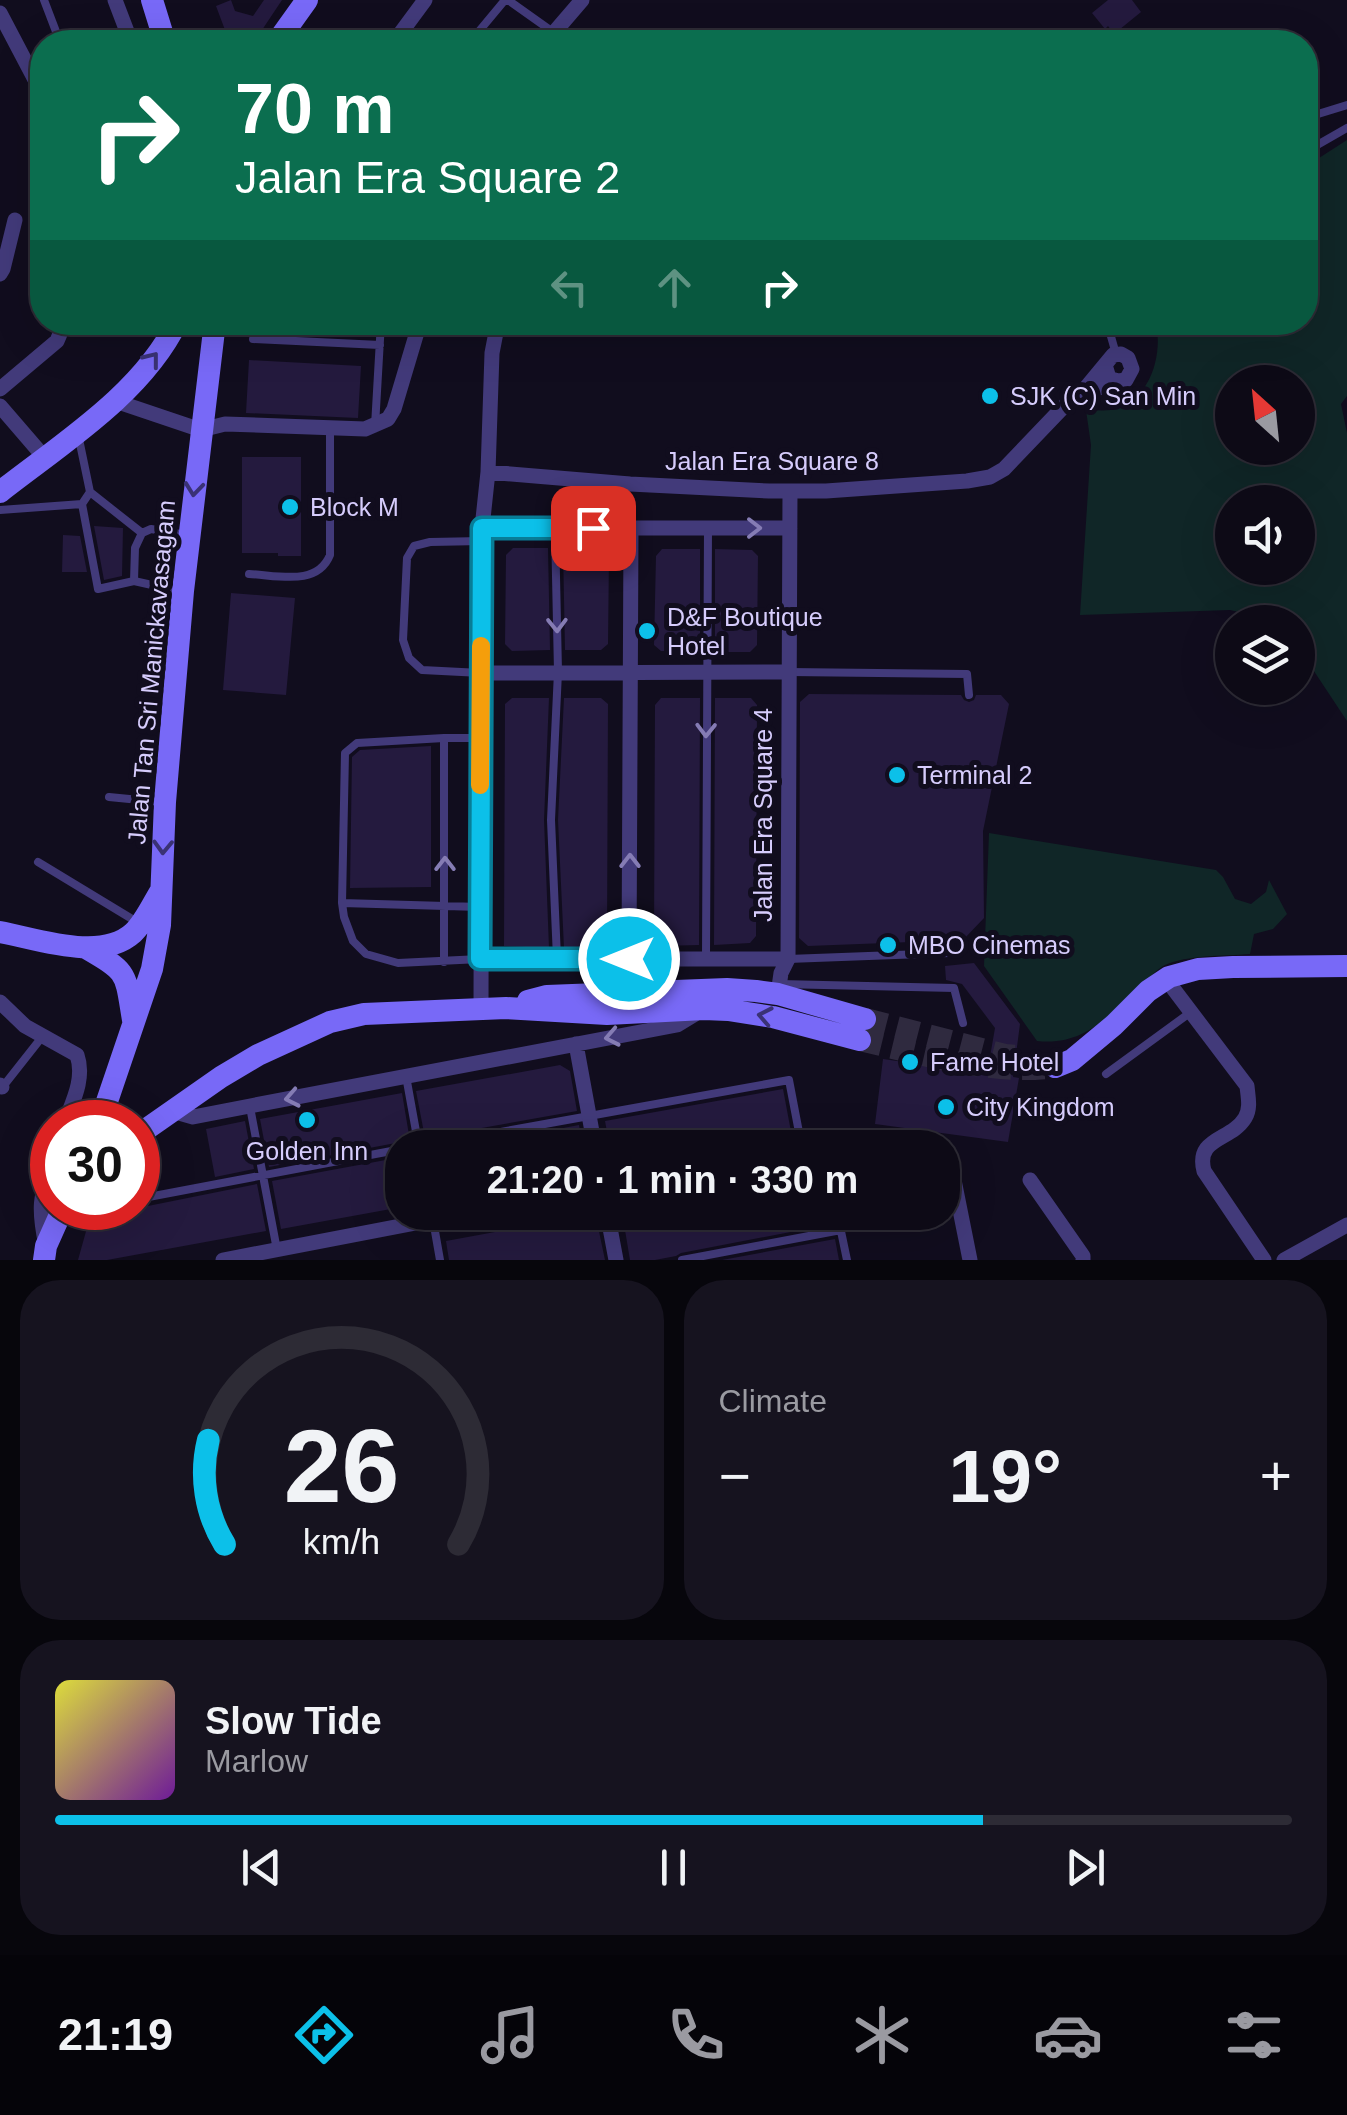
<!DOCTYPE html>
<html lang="en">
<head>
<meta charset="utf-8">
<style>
  body { margin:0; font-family:Helvetica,sans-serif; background:#16131f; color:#f1f3f6; height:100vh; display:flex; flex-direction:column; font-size:38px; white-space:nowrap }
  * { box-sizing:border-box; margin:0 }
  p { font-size:32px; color:#9a9aa1 }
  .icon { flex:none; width:55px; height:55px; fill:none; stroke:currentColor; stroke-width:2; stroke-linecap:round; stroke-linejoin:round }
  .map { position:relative; height:1260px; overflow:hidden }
  .sheet { display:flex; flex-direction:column; gap:20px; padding:20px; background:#07060c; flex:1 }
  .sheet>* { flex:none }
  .guide { position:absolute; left:30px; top:30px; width:1288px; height:305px; border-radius:40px; box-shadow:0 10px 40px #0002,0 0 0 2px #2d2b35; background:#0b6e4f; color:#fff; overflow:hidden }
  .needle { width:65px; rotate:333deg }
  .fabs { position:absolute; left:1215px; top:365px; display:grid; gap:20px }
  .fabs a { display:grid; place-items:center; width:100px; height:100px; border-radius:50%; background:#0d0a16; box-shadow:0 10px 40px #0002,0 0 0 2px #2d2b35; font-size:50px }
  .speed { position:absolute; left:30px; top:1100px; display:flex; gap:20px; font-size:50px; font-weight:700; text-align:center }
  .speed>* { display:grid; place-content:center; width:130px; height:130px; border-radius:50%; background:#0d0a16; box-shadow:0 10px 40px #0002,0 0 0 2px #2d2b35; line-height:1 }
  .speed .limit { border:15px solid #d22; background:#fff; color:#111 }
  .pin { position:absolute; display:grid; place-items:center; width:85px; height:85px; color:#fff; margin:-42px; border-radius:20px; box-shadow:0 5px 15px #0006 }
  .me { position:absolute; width:110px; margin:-55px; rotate:270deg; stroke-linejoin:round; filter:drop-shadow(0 0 8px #0008) }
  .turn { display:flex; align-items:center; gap:35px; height:210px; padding:0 40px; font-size:45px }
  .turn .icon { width:130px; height:130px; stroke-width:2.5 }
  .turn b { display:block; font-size:70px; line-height:85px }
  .lanes { display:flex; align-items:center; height:95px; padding:0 40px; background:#0003; justify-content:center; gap:50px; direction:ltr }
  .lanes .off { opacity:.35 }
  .big { font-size:75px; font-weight:700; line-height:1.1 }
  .sheet .widget { flex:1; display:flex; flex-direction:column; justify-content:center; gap:15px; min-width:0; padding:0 35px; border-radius:40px; background:#16131f }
  .sheet .dial { align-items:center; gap:0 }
  .dial svg { height:260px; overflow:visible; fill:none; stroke:#2d2b35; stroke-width:7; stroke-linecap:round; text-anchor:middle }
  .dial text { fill:#f1f3f6; stroke:none }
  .song { display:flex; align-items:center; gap:30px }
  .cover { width:120px; height:120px; border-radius:15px; background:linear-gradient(135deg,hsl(60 70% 55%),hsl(280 70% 35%)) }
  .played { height:10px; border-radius:5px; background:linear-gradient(90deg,#0cc0e9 75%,#2d2b35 75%) }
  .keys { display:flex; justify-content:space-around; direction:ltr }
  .heat { display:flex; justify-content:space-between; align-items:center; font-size:55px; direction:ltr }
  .sheet .tiles { flex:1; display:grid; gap:20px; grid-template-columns:1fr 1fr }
  .widget:last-child { grid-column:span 2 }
  .trip { position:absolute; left:385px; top:1130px; width:575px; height:100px; border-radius:40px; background:#0d0a16; box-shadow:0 10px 40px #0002,0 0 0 2px #2d2b35; font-weight:700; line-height:100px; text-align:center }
  .tab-bar { display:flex; height:160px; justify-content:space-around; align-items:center; background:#050409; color:#9a9aa1 }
  .tab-bar .icon { width:70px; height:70px }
  .tab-bar .selected { color:#0cc0e9 }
  .tab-bar b { font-size:45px; color:#f1f3f6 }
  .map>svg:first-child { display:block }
  .green { fill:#102627; fill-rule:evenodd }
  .building { fill:#241a3e }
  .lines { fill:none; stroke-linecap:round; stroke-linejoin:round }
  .secondary-tunnel { stroke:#2f2a3f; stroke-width:22; stroke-dasharray:22 11; stroke-linecap:butt }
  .lane { stroke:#423a7a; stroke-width:8 }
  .street { stroke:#423a7a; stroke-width:15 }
  .secondary { stroke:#7869f7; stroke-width:22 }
  .oneway { stroke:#3a3275 }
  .oneway2 { stroke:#857cb4 }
  .route-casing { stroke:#087d97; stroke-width:25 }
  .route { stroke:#0cc0e9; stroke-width:18 }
  .slow { stroke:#f59e0b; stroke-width:18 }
  .poi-dot { fill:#0cc0e9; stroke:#110d1e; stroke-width:4 }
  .labels { text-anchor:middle; stroke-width:10; stroke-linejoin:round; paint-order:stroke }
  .poi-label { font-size:25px; fill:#d6ccfc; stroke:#110d1e; text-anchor:start }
  .street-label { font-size:25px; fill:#d6ccfc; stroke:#110d1e }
</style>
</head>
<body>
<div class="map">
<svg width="1347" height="1260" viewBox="0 0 1347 1260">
  <rect width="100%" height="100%" fill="#110d1e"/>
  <path class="green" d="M1347 140V396L1341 404 1347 433V721L1298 647V622H1282L1230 610 1080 615 1091 445 1086 410C1094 410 1103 411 1111 410 1150 402 1163 356 1156 323L1305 322V167ZM1232 382H1298V448H1232ZM1232 502H1298V568H1232Z
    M989 833 1216 870 1223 877 1235 899 1251 904 1266 892 1269 880 1287 914 1273 929 1254 934 1250 954C1225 956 1187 955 1165 965 1157 969 1148 979 1142 986 1108 1016 1085 1046 1037 1041L984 966Z"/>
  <path class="building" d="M231 0 235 11 253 16 264 0H282L262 30 265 32 262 42H194L225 30 216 6Z
    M1108 0H1132L1141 12 1114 34 1108 26 1105 29 1092 13Z
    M249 360 361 366 358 418 246 413Z
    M242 457H301V556H278V553H242Z
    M94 526 123 528 122 576 104 580Z
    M63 535 80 536 87 572H62Z
    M513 548H548L550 650 512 651 505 644 506 555Z
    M563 548H602L609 555 608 644 601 650H565Z
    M662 549H700V651H661L654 645 656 556Z
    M715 549 752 550 758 556 757 645 750 652H715Z
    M231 593 295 598 286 695 223 690Z
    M809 694 961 695 964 700 969 702 974 700 976 695H1001L1009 704 983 831 984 918 963 940 808 946 799 938 800 702Z
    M512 698H549L544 820 549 948 504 946 505 704Z
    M564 698H601L608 704 607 942 601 948H564L558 820Z
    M661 698H700L699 945 660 946 654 940 655 705Z
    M715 698H751L757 705 756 936 750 943 714 945Z
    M431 746V887L350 888 352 757 360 750Z
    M974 963 1020 1024 1013 1077 1019 1078 1008 1142 875 1124 883 1059 987 1074 995 1028 962 984 946 980 945 966Z
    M560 1065 570 1071 577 1111 425 1138 416 1091Z
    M783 1089 792 1137 732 1148H610L605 1121Z
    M402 1093 410 1141 406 1143 401 1142 269 1167 260 1119Z
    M245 1121 254 1169 215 1177 206 1129Z
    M579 1125 583 1148H457Z
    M402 1157V1207L281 1229 272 1181Z
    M257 1184 266 1231 107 1260H78L90 1217 99 1211 138 1208Z
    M627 1212H830L832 1224 681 1253 676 1256 655 1260H630L623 1218Z
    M588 1215 597 1222 605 1260H449L446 1241Z
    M835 1239 839 1260H722Z"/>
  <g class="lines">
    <path class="secondary-tunnel" d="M865 1019 1005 1055 1017 1056
      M860 1040C919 1054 995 1076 1055 1067"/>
    <path class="lane" d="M44 0 60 42
      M508 0 553 32
      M470 42 505 0
      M1305 118 1347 105
      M1305 152 1347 128
      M1113 322 1110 333 1116 354
      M253 339 380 345
      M375 426 381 322
      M90 492 142 533
      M82 504 98 589 134 581
      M0 510 82 504 90 492 79 439
      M555 528 558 672 551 820 557 958
      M142 533 135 548 134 581 179 591
      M142 533 151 529 186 535
      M249 574C277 575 317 587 330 555V427
      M789 672 967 674 969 695
      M481 673 422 670 409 658 403 640 407 558 414 546 430 542 482 541
      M444 738 357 743 345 753 342 903 344 917 353 941 366 954 398 963 480 959
      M109 797 160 802
      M38 862 137 922
      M342 903 480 907
      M706 958 708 528
      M788 959 949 953
      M444 962V738H480
      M780 984 954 988 963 1023
      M1106 1074 1191 1012
      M406 1076 419 1148
      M1 1089 42 1037
      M250 1107 277 1250
      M412 1148 789 1080 802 1148
      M138 1199 402 1149
      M67 1212 92 1208
      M837 1212 847 1260
      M433 1220 440 1260
      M682 1260 841 1230"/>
    <path class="street" d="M115 0 131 42
      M0 13 42 93
      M394 42 425 0
      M546 42 582 0
      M0 274 3 269 15 220
      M0 389 57 341 65 322
      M1084 390 1113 355 1121 354 1128 358 1132 369 1126 380 1118 381 1109 378 1105 365
      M115 401 201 430 225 424 365 429 388 419 394 409 420 322
      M0 406 44 457
      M488 472 630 484 769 491H826L967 481 990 477 1004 469 1069 401 1082 394 1118 381
      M482 528H790
      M481 673 789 672
      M480 959H788
      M629 959 631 528
      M1166 979 1247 1086C1248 1097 1251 1108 1245 1118 1231 1141 1195 1137 1204 1171L1264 1260
      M778 994 781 973 788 959 790 491
      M0 1002 25 1026 77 1055C85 1078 73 1101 65 1122
      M481 1008 482 528 488 472 492 353 498 322
      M576 1044 595 1148
      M0 1085 2 1087
      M172 1111 193 1117 250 1106 677 1025 700 1011
      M942 1163 951 1165 970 1260
      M1030 1180 1083 1256V1260
      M607 1212 616 1260
      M46 1246C38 1208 40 1197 52 1161
      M223 1260 473 1212
      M1284 1260 1347 1225"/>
    <path class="secondary" d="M152 0 165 42
      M277 42 307 0
      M0 492C61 444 142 394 177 322
      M0 932C38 939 101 962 133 933 144 923 152 905 160 892
      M86 948C129 973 125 972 133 1020
      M528 1001 547 996 727 989 756 991 778 994 865 1019
      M1055 1067 1072 1060 1114 1025 1148 991 1169 977 1198 969 1233 967 1347 966
      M100 1122 152 969 160 925 165 802 183 591 215 322
      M138 1135 221 1077 258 1055 330 1022 364 1014 506 1008 607 1014 704 1009 728 1010 773 1017 860 1040
      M44 1260 46 1246 63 1208"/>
  </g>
  <defs><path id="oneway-chevron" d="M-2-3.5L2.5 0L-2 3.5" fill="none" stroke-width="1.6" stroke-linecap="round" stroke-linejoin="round" transform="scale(2.5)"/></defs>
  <g class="oneway">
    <use href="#oneway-chevron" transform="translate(152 359) rotate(-52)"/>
    <use href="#oneway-chevron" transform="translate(194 489) rotate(96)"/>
    <use href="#oneway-chevron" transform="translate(163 847) rotate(92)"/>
    <use href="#oneway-chevron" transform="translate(765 1016) rotate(-169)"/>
  </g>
  <g class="oneway2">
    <use href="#oneway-chevron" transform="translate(754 528)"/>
    <use href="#oneway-chevron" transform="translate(557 625) rotate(89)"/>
    <use href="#oneway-chevron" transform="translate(706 730) rotate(91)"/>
    <use href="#oneway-chevron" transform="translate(630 861) rotate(-90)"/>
    <use href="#oneway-chevron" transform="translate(445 864) rotate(-90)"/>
    <use href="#oneway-chevron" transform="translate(612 1037) rotate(169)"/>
    <use href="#oneway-chevron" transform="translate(292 1098) rotate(169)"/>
  </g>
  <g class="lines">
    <defs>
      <path id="route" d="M593 528H482L480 959H629"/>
    </defs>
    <use href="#route" class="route-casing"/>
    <use href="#route" class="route"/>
    <path class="slow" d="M480 785 481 646"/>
  </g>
  <g class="poi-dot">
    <circle cx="990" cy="396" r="10"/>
    <circle cx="290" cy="507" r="10"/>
    <circle cx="647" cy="631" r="10"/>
    <circle cx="897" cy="775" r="10"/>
    <circle cx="888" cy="945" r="10"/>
    <circle cx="910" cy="1062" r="10"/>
    <circle cx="946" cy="1107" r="10"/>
    <circle cx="307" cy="1120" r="10"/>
  </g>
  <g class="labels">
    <g class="poi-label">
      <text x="1010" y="405">SJK (C) San Min</text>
      <text x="310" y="516">Block M</text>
      <text x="667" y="626">D&amp;F Boutique<tspan x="667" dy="29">Hotel</tspan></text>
      <text x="917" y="784">Terminal 2</text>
      <text x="908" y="954">MBO Cinemas</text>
      <text x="930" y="1071">Fame Hotel</text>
      <text x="966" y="1116">City Kingdom</text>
      <text x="307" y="1160" text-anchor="middle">Golden Inn</text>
    </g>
    <g class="street-label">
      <text x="772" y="470">Jalan Era Square 8</text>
      <text transform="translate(151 672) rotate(-85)" y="9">Jalan Tan Sri Manickavasagam</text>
      <text transform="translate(763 815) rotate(-90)" y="9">Jalan Era Square 4</text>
    </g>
  </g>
</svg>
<div class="fabs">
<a><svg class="needle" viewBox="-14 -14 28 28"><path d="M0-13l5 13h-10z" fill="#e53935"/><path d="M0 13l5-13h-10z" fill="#9a9aa1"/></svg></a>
<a><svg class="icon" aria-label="sound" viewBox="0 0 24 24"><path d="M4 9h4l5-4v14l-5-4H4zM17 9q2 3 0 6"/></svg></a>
<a><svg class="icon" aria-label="layers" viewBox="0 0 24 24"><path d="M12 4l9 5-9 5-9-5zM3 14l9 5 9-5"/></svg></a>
</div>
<div class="speed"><div class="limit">30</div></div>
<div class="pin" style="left:593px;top:528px;background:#d93025"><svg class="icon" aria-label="arrive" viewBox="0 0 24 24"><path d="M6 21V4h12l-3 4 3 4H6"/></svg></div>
<svg class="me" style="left:629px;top:959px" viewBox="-20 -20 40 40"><circle r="17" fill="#0cc0e9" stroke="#fff" stroke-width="3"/><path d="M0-11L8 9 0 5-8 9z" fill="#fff"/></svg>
<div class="trip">21:20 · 1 min · 330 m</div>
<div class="guide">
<div class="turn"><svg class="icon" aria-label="right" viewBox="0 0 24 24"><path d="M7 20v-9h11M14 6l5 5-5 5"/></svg><div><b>70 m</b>Jalan Era Square 2</div></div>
<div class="lanes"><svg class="icon off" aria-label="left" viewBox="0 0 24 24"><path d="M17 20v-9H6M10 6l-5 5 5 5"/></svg><svg class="icon off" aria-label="ahead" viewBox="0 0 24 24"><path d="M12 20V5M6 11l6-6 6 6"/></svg><svg class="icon" aria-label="right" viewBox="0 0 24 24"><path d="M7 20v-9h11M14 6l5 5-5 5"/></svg></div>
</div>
</div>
<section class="sheet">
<div class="tiles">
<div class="widget dial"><svg viewBox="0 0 100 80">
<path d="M14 69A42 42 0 1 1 86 69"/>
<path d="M14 69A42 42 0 0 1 9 37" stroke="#0cc0e9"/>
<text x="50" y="56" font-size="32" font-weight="700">26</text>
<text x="50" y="72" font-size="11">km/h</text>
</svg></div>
<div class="widget"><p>Climate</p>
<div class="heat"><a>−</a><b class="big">19°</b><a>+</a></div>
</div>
<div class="widget">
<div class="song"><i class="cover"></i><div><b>Slow Tide</b><p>Marlow</p></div></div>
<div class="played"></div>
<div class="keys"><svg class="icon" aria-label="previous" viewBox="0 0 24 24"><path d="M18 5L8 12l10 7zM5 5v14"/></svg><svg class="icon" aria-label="pause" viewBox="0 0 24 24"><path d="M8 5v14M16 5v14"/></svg><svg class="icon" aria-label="next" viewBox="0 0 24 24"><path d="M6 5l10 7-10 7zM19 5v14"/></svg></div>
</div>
</div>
</section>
<nav class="tab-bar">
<b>21:19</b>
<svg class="icon selected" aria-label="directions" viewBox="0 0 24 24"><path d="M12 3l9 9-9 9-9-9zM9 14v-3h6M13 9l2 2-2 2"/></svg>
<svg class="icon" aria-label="music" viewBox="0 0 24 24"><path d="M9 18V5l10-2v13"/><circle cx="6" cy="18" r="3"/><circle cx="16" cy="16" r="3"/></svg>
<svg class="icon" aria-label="phone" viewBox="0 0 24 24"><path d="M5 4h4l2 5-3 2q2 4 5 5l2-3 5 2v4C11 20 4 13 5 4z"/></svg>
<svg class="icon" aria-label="climate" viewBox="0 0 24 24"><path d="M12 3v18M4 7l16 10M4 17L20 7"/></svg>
<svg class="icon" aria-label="car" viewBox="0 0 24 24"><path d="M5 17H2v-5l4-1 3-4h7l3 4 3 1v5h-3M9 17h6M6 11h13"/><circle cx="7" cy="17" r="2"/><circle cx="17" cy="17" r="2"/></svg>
<svg class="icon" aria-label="filters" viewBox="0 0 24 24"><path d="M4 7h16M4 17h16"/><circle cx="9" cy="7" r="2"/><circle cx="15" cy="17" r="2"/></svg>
</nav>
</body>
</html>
